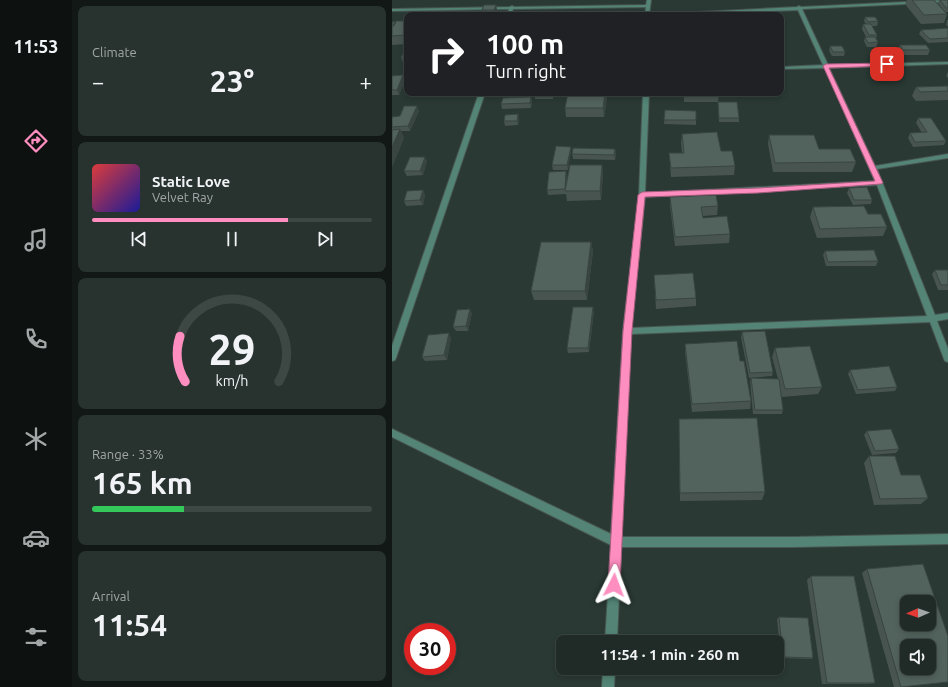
<!DOCTYPE html>
<html lang="en">
<head>
<meta charset="utf-8">
<style>
  body { margin:0; font-family:Ubuntu,sans-serif; background:#28332f; color:#f1f3f6; height:100vh; display:flex; flex-direction:column; font-size:15px; white-space:nowrap }
  * { box-sizing:border-box; margin:0 }
  p { font-size:13px; color:#a2a7a7 }
  .icon { flex:none; width:22px; height:22px; fill:none; stroke:currentColor; stroke-width:2; stroke-linecap:round; stroke-linejoin:round }
  .map { position:relative; flex:1; overflow:hidden }
  .panel { display:flex; flex-direction:column; gap:6px; padding:6px; background:#121815; width:320px }
  .panel>* { flex:none }
  .hud { position:absolute; left:12px; top:12px; width:380px; height:84px; border-radius:8px; box-shadow:0 2px 6px #0003,0 0 0 1px #3d4744; background:#202124; color:#fff; overflow:hidden }
  .needle { width:26px; rotate:268deg }
  .buttons { position:absolute; left:508px; top:595px; display:grid; gap:8px }
  .buttons a { display:grid; place-items:center; width:36px; height:36px; border-radius:8px; background:#202b27; box-shadow:0 2px 6px #0003,0 0 0 1px #3d4744; font-size:20px }
  .speed { position:absolute; left:12px; top:623px; display:flex; gap:8px; font-size:20px; font-weight:700; text-align:center }
  .speed>* { display:grid; place-content:center; width:52px; height:52px; border-radius:50%; background:#202b27; box-shadow:0 2px 6px #0003,0 0 0 1px #3d4744; line-height:1 }
  .speed .limit { border:6px solid #d22; background:#fff; color:#111 }
  .pin { position:absolute; display:grid; place-items:center; width:34px; height:34px; color:#fff; margin:-17px; border-radius:8px; box-shadow:0 2px 6px #0006 }
  .me { position:absolute; width:44px; margin:-22px; rotate:3deg; stroke-linejoin:round; filter:drop-shadow(0 0 3px #0008) }
  .turn { display:flex; align-items:center; gap:14px; height:84px; padding:0 16px; font-size:18px }
  .turn .icon { width:52px; height:52px; stroke-width:2.5 }
  .turn b { display:block; font-size:28px; line-height:34px }
  .big { font-size:30px; font-weight:600; line-height:1.1 }
  .panel .card { flex:1; display:flex; flex-direction:column; justify-content:center; gap:6px; min-width:0; padding:0 14px; border-radius:8px; background:#28332f }
  .panel .dial { align-items:center; gap:0 }
  .dial svg { height:104px; overflow:visible; fill:none; stroke:#3d4744; stroke-width:7; stroke-linecap:round; text-anchor:middle }
  .dial text { fill:#f1f3f6; stroke:none }
  .song { display:flex; align-items:center; gap:12px }
  .cover { width:48px; height:48px; border-radius:6px; background:linear-gradient(135deg,hsl(0 70% 55%),hsl(240 70% 35%)) }
  .played { height:4px; border-radius:2px; background:linear-gradient(90deg,#fd8ebf 70%,#3d4744 70%) }
  .keys { display:flex; justify-content:space-around; direction:ltr }
  .heat { display:flex; justify-content:space-between; align-items:center; font-size:22px; direction:ltr }
  .charge { height:6px; border-radius:3px; background:linear-gradient(90deg,#34c759 33%,#3d4744 0) }
  .trip { position:absolute; left:164px; top:635px; width:228px; height:40px; border-radius:8px; background:#202b27; box-shadow:0 2px 6px #0003,0 0 0 1px #3d4744; font-weight:600; line-height:40px; text-align:center }
  main { display:flex; flex:1; min-height:0 }
  .tab-bar { display:flex; flex-direction:column; width:72px; justify-content:space-around; align-items:center; background:#0d1110; color:#a2a7a7 }
  .tab-bar .icon { width:28px; height:28px }
  .tab-bar .on { color:#fd8ebf }
  .tab-bar b { font-size:18px; color:#f1f3f6 }
  .map>svg:first-child { display:block }
  .lines { fill:none; stroke-linecap:round; stroke-linejoin:round }
  .minor-casing { stroke:#495752; stroke-width:2 }
  .minor { fill:#538475; fill-rule:evenodd }
  .wall { fill:#47544f }
  .shaded-wall { fill:#394540 }
  .building { fill:#52625c; stroke:#394540; fill-rule:evenodd }
  .route { fill:#fd8ebf; stroke:#a45c7c }
</style>
</head>
<body>
<main>
<nav class="tab-bar">
<b>11:53</b>
<svg class="icon on" aria-label="directions" viewBox="0 0 24 24"><path d="M12 3l9 9-9 9-9-9zM9 14v-3h6M13 9l2 2-2 2"/></svg>
<svg class="icon" aria-label="music" viewBox="0 0 24 24"><path d="M9 18V5l10-2v13"/><circle cx="6" cy="18" r="3"/><circle cx="16" cy="16" r="3"/></svg>
<svg class="icon" aria-label="phone" viewBox="0 0 24 24"><path d="M5 4h4l2 5-3 2q2 4 5 5l2-3 5 2v4C11 20 4 13 5 4z"/></svg>
<svg class="icon" aria-label="climate" viewBox="0 0 24 24"><path d="M12 3v18M4 7l16 10M4 17L20 7"/></svg>
<svg class="icon" aria-label="car" viewBox="0 0 24 24"><path d="M5 17H2v-5l4-1 3-4h7l3 4 3 1v5h-3M9 17h6M6 11h13"/><circle cx="7" cy="17" r="2"/><circle cx="17" cy="17" r="2"/></svg>
<svg class="icon" aria-label="filters" viewBox="0 0 24 24"><path d="M4 7h16M4 17h16"/><circle cx="9" cy="7" r="2"/><circle cx="15" cy="17" r="2"/></svg>
</nav>
<section class="panel">
<div class="card"><p>Climate</p>
<div class="heat"><a>−</a><b class="big">23°</b><a>+</a></div>
</div>
<div class="card">
<div class="song"><i class="cover"></i><div><b>Static Love</b><p>Velvet Ray</p></div></div>
<div class="played"></div>
<div class="keys"><svg class="icon" aria-label="previous" viewBox="0 0 24 24"><path d="M18 5L8 12l10 7zM5 5v14"/></svg><svg class="icon" aria-label="pause" viewBox="0 0 24 24"><path d="M8 5v14M16 5v14"/></svg><svg class="icon" aria-label="next" viewBox="0 0 24 24"><path d="M6 5l10 7-10 7zM19 5v14"/></svg></div>
</div>
<div class="card dial"><svg viewBox="0 0 100 80">
<path d="M14 69A42 42 0 1 1 86 69"/>
<path d="M14 69A42 42 0 0 1 10 34" stroke="#fd8ebf"/>
<text x="50" y="56" font-size="32" font-weight="700">29</text>
<text x="50" y="72" font-size="11">km/h</text>
</svg></div>
<div class="card"><p>Range · 33%</p><b class="big">165 km</b><div class="charge"></div></div>
<div class="card"><p>Arrival</p><b class="big">11:54</b></div>
</section>
<div class="map">
<svg width="556" height="687" viewBox="0 0 556 687">
  <rect width="100%" height="100%" fill="#2a3934"/>
  <g class="lines">
    <defs>
      <path id="minor" d="M255 0H259L257 15H253L254 7 121 9 119 15H115L117 9 0 11V9L118 7 120 6 122 7 254 5Z
        M556 0V2L410 9 436 65 556 62V64L437 68 483 166 556 154V158L485 169 543 315 556 313V319L545 321 556 349V362L553 361 552 359 538 322 239 334 229 537H401L556 534V544L401 547H229L225 642H213L219 545 0 437V429L219 534 231 331 247 195 251 93H257L253 193 483 181 433 68 389 69V67L431 65 406 10 294 15H265L267 14 405 7 407 6 409 7ZM485 185 535 316 239 328 253 197Z
        M87 93H93L4 358 3 360 0 361V346Z
        M211 668H223L222 687H210Z"/>
    </defs>
    <use href="#minor" class="minor-casing"/>
    <use href="#minor" class="minor"/>
  </g>
  <path class="wall" d="M515 0H542L551 10 546 3 547 0H556V12H553L555 14 552 23 529 24 513 4Z
    M104 5 105 10 103 14 91 15 90 10Z
    M473 17 486 21 485 26H480L485 35 484 39 486 42 484 47H475L472 41 473 37H474L470 29 471 24H474L472 21Z
    M555 20H556V27L554 25Z
    M15 21V44L0 45V22Z
    M556 28V42L536 43 527 34 529 30Z
    M508 45 538 50 536 55H509L506 50Z
    M438 46 453 52 452 56H440L437 51Z
    M15 47V62H11L9 58Z
    M556 72V78L554 76Z
    M11 75 13 80 7 95H0V76Z
    M556 86V100L524 101 520 96 524 87Z
    M143 93H162L161 99H143Z
    M292 93H327L326 102H292Z
    M139 97 140 102 139 108 110 109 109 104Z
    M215 97 212 117H174L173 108Z
    M326 102 347 118V122H327L326 107Z
    M273 110 304 111V125L272 124Z
    M27 111 18 131H9L12 138 0 167V117L8 116Z
    M526 118 554 141 552 145 521 147 516 138 518 133H530L524 123Z
    M127 119 126 125 113 126 112 121Z
    M290 134 329 151 343 166 342 175 279 177 277 153H290L289 143Z
    M377 135 427 149 464 162 460 172H381L376 144Z
    M223 149 224 154 223 160 181 159 180 154Z
    M179 151 176 170H161L160 165Z
    M35 161 31 175 15 176 12 171Z
    M210 165 211 174 209 200 175 201 174 194 156 195 155 190 175 176V182Z
    M457 188 480 200 479 204 461 205 455 193Z
    M31 190 33 195 31 205 14 206 12 201Z
    M278 197 326 206 325 215 311 216V218L338 234 337 243 283 246 278 206Z
    M421 207 476 214 495 227 491 236 425 238 418 217Z
    M199 242 201 251 195 300H142L139 291Z
    M433 251 486 261 484 266H434L431 255Z
    M543 270H556V290H546L540 274Z
    M262 275 304 298V306L264 309Z
    M202 311 197 352 176 353 175 348Z
    M80 313 76 331H64L61 327Z
    M350 332 381 372 380 376 357 378 349 337Z
    M59 338 55 360 33 361 30 357Z
    M293 344 348 361 359 401 358 409 300 412 293 352Z
    M383 348 430 387 426 394 390 397 388 389 391 410 390 414H361L358 382 359 378 386 379 380 357Z
    M458 370 505 387 503 391 464 394 456 374Z
    M287 419 373 492 370 500 288 501Z
    M475 431 507 449 504 453 480 455 472 435Z
    M477 456 509 475 536 498 529 504 482 505 472 463Z
    M475 569 510 687H502L470 573Z
    M419 576 483 683 477 684H430L415 580Z
    M387 617 421 658 419 659 389 658 385 619Z"/>
  <path class="shaded-wall" d="M104 5 105 10 103 14 102 10Z
    M11 75 13 80 7 95 5 90Z
    M160 93H162L161 99 160 94Z
    M213 93H214L215 97 212 117 211 108Z
    M139 97 140 102 139 108 138 103Z
    M25 106 27 111 18 131 16 126Z
    M126 114 127 119 126 125 125 121Z
    M8 129 12 138 0 167V147Z
    M179 147V151L176 170 175 165Z
    M223 149 224 154 223 160 222 155Z
    M33 157 35 161 31 175 28 171Z
    M210 165 211 174 209 200 208 191Z
    M174 171 175 176 174 191 173 189Z
    M31 190 33 195 31 205 28 200Z
    M199 242 201 251 195 300 193 291Z
    M201 307 202 311 197 352 196 348Z
    M78 309 80 313 76 331 74 326Z
    M57 333 59 338 55 360 52 355Z"/>
  <path class="building" d="M520 0H542L555 14 532 15Z
    M548 0H556V8H554Z
    M92 5H104L102 10H90Z
    M473 17H483L486 21 476 22Z
    M4 21H15V35L0 36V26H2Z
    M0 22H4L3 24H0Z
    M471 24H479L485 35H477Z
    M556 28V38L538 39 529 30Z
    M473 37H483L486 42 476 43Z
    M508 45H534L538 50H511Z
    M438 46H450L453 52H441Z
    M14 47H15V57L9 58Z
    M11 75 5 90H0V76Z
    M556 86V91L528 92 524 87Z
    M143 93H160V94H142Z
    M176 93H213L211 108H173Z
    M139 97 138 103 109 104 111 98Z
    M326 102H345L347 118H327Z
    M12 106H25L16 126 0 127V117L8 116Z
    M273 110 304 111V120H272Z
    M126 114 125 121H112L113 115Z
    M526 118H539L554 141 523 142 518 133 535 132Z
    M8 129 0 147V130Z
    M325 132 329 151H340L343 166 279 168 277 153H292L290 134Z
    M377 135H422L427 149H458L464 162 383 163Z
    M164 146 179 147 175 165H160Z
    M181 148 223 149 222 155 180 154Z
    M18 157H33L28 171H12Z
    M178 165H210L208 191H173Z
    M174 171 173 189 155 190 157 172Z
    M475 187 480 200H462L457 188Z
    M31 190 28 200 12 201 15 191Z
    M324 195 326 206 309 207 311 218 335 216 338 234 283 237 278 197Z
    M472 206 476 214H489L495 227 428 229 421 207Z
    M149 242H199L193 291H139Z
    M482 250 486 261 436 262 433 251Z
    M543 270H556V285H549Z
    M301 273 304 298 264 300 262 275Z
    M181 307H201L196 348H175Z
    M78 309 74 326 61 327 65 310Z
    M373 331 381 372 358 373 350 332Z
    M57 333 52 355 30 357 36 335Z
    M345 341 348 361H352L359 401 300 404 293 344Z
    M418 346 430 387 393 389 383 348Z
    M497 366 505 387 466 390 458 370Z
    M359 378 387 379 391 410H363Z
    M365 418 373 492 288 493 287 419Z
    M499 429 507 449 483 451 475 431Z
    M477 456H503L509 475H528L536 498 488 499Z
    M531 564 556 636V682L509 687 475 569ZM515 602H537V624H515ZM515 646H537V668H515Z
    M419 576H462L483 683H435Z
    M387 617 416 618 421 658 391 657Z"/>
  <path class="route" d="M495 63 498 64 497 66 437 68 491 183 489 184 366 193 253 197 240 331 228 585 226 589 222 591 217 589 216 585 231 331 246 195 250 192 366 188 483 181 431 66 434 64Z"/>
</svg>
<div class="buttons">
<a><svg class="needle" viewBox="-14 -14 28 28"><path d="M0-13l5 13h-10z" fill="#e53935"/><path d="M0 13l5-13h-10z" fill="#a2a7a7"/></svg></a>
<a><svg class="icon" aria-label="sound" viewBox="0 0 24 24"><path d="M4 9h4l5-4v14l-5-4H4zM17 9q2 3 0 6"/></svg></a>
</div>
<div class="speed"><div class="limit">30</div></div>
<div class="pin" style="left:495px;top:64px;background:#d93025"><svg class="icon" aria-label="arrive" viewBox="0 0 24 24"><path d="M6 21V4h12l-3 4 3 4H6"/></svg></div>
<svg class="me" style="left:222px;top:585px" viewBox="-20 -20 40 40"><path d="M0-17L14 15 0 8-14 15z" fill="#fd8ebf" stroke="#fff" stroke-width="4"/></svg>
<div class="trip">11:54 · 1 min · 260 m</div>
<div class="hud">
<div class="turn"><svg class="icon" aria-label="right" viewBox="0 0 24 24"><path d="M7 20v-9h11M14 6l5 5-5 5"/></svg><div><b>100 m</b>Turn right</div></div>
</div>
</div>
</main>
</body>
</html>
